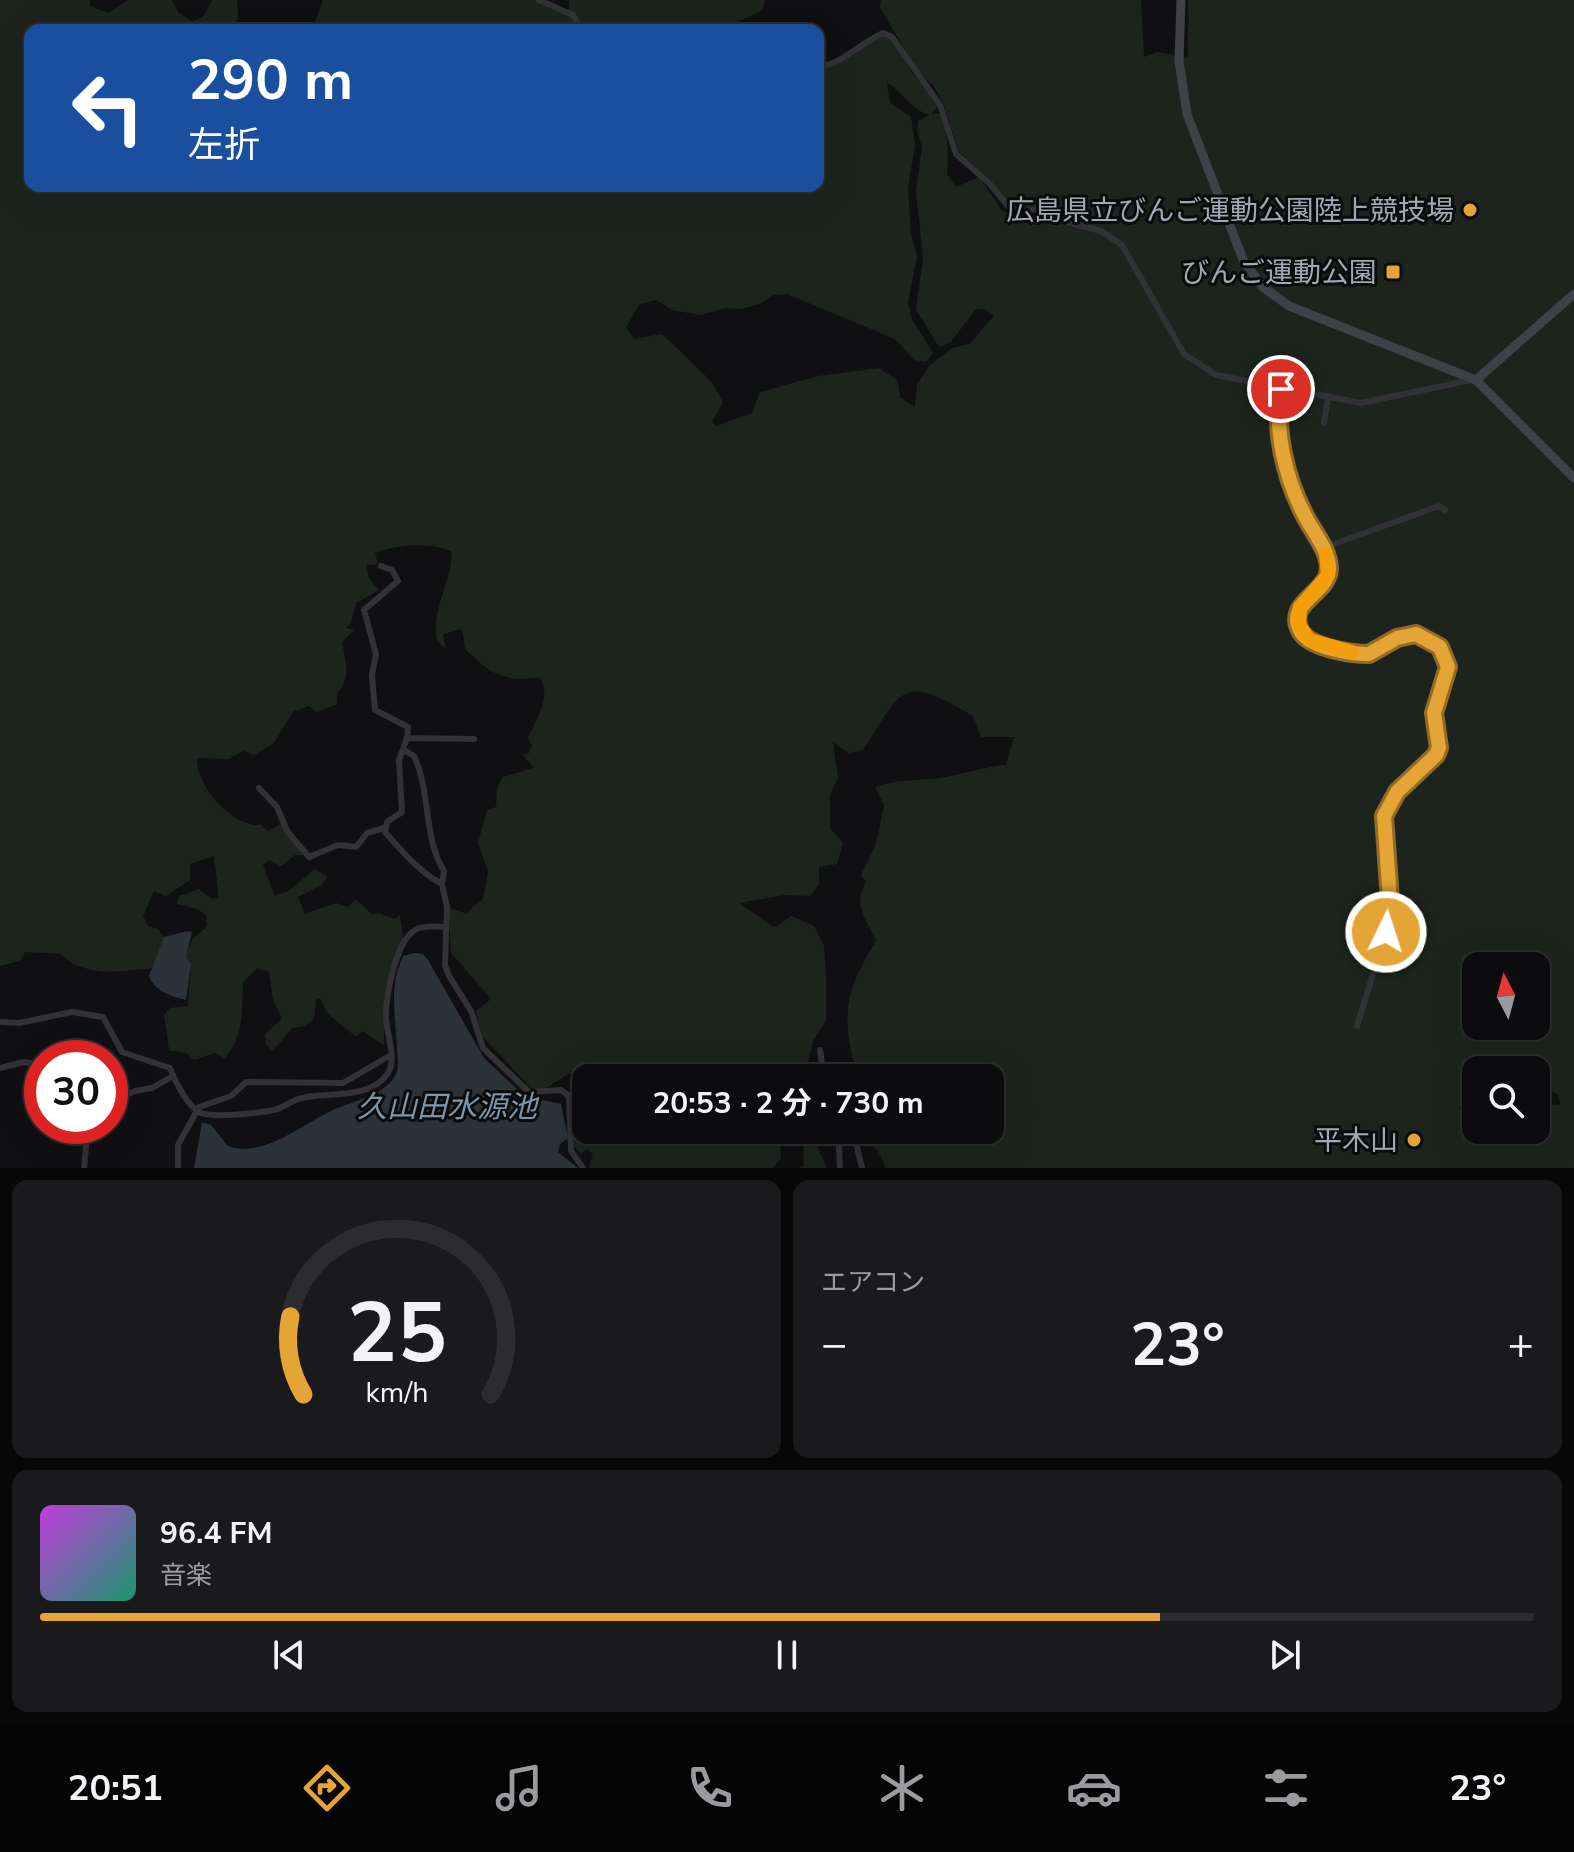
<!DOCTYPE html>
<html lang="ja">
<head>
<meta charset="utf-8">
<style>
  body { margin:0; font-family:"Nunito Sans","Noto Sans JP",sans-serif; background:#1a1a1c; color:#f1f3f6; height:100vh; display:flex; flex-direction:column; font-size:30px; white-space:nowrap }
  * { box-sizing:border-box; margin:0 }
  p { font-size:26px; color:#9a9b9e }
  .icon { flex:none; width:44px; height:44px; fill:none; stroke:currentColor; stroke-width:2; stroke-linecap:round; stroke-linejoin:round }
  .map { position:relative; height:1168px; overflow:hidden }
  .details { display:flex; flex-direction:column; gap:12px; padding:12px; background:#070708; flex:1 }
  .details>* { flex:none }
  .guide { position:absolute; left:24px; top:24px; width:800px; height:168px; border-radius:16px; box-shadow:0 8px 32px #0002,0 0 0 2px #2c2c2e; background:#1a4fa0; color:#fff; overflow:hidden }
  .needle { width:52px; rotate:354deg }
  .buttons { position:absolute; left:1462px; top:952px; display:grid; gap:16px }
  .buttons a { display:grid; place-items:center; width:88px; height:88px; border-radius:16px; background:#0c0c0e; box-shadow:0 8px 32px #0002,0 0 0 2px #2c2c2e; font-size:40px }
  .speed { position:absolute; left:24px; top:1040px; display:flex; gap:16px; font-size:40px; font-weight:700; text-align:center }
  .speed>* { display:grid; place-content:center; width:104px; height:104px; border-radius:50%; background:#0c0c0e; box-shadow:0 8px 32px #0002,0 0 0 2px #2c2c2e; line-height:1 }
  .speed .limit { border:12px solid #d22; background:#fff; color:#111 }
  .pin { position:absolute; display:grid; place-items:center; width:68px; height:68px; color:#fff; margin:-34px; border:4px solid #fff; border-radius:50%; box-shadow:0 2px 8px #0007 }
  .me { position:absolute; width:88px; margin:-44px; rotate:4deg; stroke-linejoin:round; filter:drop-shadow(0 0 6px #0008) }
  .turn { display:flex; align-items:center; gap:28px; height:168px; padding:0 32px; font-size:36px }
  .turn .icon { width:104px; height:104px; stroke-width:2.5 }
  .turn b { display:block; font-size:56px; line-height:68px }
  .big { font-size:60px; font-weight:700; line-height:1.1 }
  .details .widget { flex:1; display:flex; flex-direction:column; justify-content:center; gap:12px; min-width:0; padding:0 28px; border-radius:16px; background:#1a1a1c }
  .details .dial { align-items:center; gap:0 }
  .dial svg { height:208px; overflow:visible; fill:none; stroke:#2c2c2e; stroke-width:7; stroke-linecap:round; text-anchor:middle }
  .dial text { fill:#f1f3f6; stroke:none }
  .song { display:flex; align-items:center; gap:24px }
  .cover { width:96px; height:96px; border-radius:12px; background:linear-gradient(135deg,hsl(290 70% 55%),hsl(160 70% 35%)) }
  .played { height:8px; border-radius:4px; background:linear-gradient(90deg,#e4a536 75%,#2c2c2e 75%) }
  .keys { display:flex; justify-content:space-around; direction:ltr }
  .heat { display:flex; justify-content:space-between; align-items:center; font-size:44px; direction:ltr }
  .details .tiles { flex:1; display:grid; gap:12px; grid-template-columns:1fr 1fr }
  .widget:last-child { grid-column:span 2 }
  .trip { position:absolute; left:572px; top:1064px; width:432px; height:80px; border-radius:16px; background:#0c0c0e; box-shadow:0 8px 32px #0002,0 0 0 2px #2c2c2e; font-weight:700; line-height:80px; text-align:center }
  .menu { display:flex; height:128px; justify-content:space-around; align-items:center; background:#050506; color:#9a9b9e }
  .menu .icon { width:56px; height:56px }
  .menu .current { color:#e4a536 }
  .menu b { font-size:36px; color:#f1f3f6 }
  .map>svg:first-child { display:block }
  .green { fill:#1d241e; fill-rule:evenodd }
  .water { fill:#2b3339 }
  .lines { fill:none; stroke-linecap:round; stroke-linejoin:round }
  .street { stroke:#323236; stroke-width:6 }
  .secondary { stroke:#404146; stroke-width:9 }
  .route-casing { stroke:#946b23; stroke-width:20 }
  .route { stroke:#e4a536; stroke-width:14 }
  .slow { stroke:#f59e0b; stroke-width:14 }
  .poi-dot { fill:#e4a536; stroke:#0b0b0c; stroke-width:3 }
  .labels { text-anchor:middle; stroke-width:6; stroke-linejoin:round; paint-order:stroke }
  .poi-label { font-size:28px; fill:#a2a7b1; stroke:#0b0b0c; text-anchor:end }
  .water-label { font-size:30px; font-style:italic; fill:#7b96ab; stroke:#0b0b0c }
</style>
</head>
<body>
<div class="map">
<svg width="1574" height="1168" viewBox="0 0 1574 1168">
  <rect width="100%" height="100%" fill="#101012"/>
  <path class="green" d="M0 0H90V6L108 13 129 0H172L178 12 192 22 204 16 212 0H237L238 18 233 30H30V186H818V69L840 63 883 35C902 44 903 60 914 75 923 86 932 93 939 105L931 115 940 113C948 131 949 154 947 174L956 187 979 177 1002 210 1014 217 1050 212 1053 205 1014 209 991 181 959 152 943 103 933 85 919 73 880 8 881 0H1141L1144 57 1157 52 1188 57V0H1574V1168H886L878 1151 861 1138 863 1130H990V1078H865L863 1067 853 1060C841 1010 849 984 876 941 866 917 852 907 866 882L861 875 876 844 884 805 875 787C896 779 916 781 938 778 961 775 982 767 1006 765L1014 737H981L973 716C901 673 903 688 863 750L848 753 833 742 838 777 830 796V828L843 843 837 864 819 867V885L810 896 785 895 740 903 771 926H777L791 916 814 926 824 946 826 978V1021L813 1041 808 1062 799 1078H599C579 1055 559 1085 536 1093L481 1035 476 1011 491 999 451 953 449 908 466 913 483 899 488 871 478 843 487 810 496 807 497 788 502 777 534 768 522 754 529 753 532 746 528 738C536 718 553 696 539 677 503 683 490 673 465 649L462 629 443 634 446 649 437 641C431 609 451 584 452 552 432 541 395 545 375 553L378 564 366 565 369 578 379 590 356 603 351 623 345 628 354 630 342 642C345 660 352 678 337 693V704L317 712 309 706 294 711 273 744 254 755 244 751 229 759 197 758C195 785 233 828 261 825L268 831 280 824 304 855H295L281 866 269 860 263 865 275 896 290 890 315 869 328 877 321 885 298 897 305 914 336 903 349 907 355 899 372 914 379 913 395 919 400 915 403 938 384 996V1045L363 1031 356 1037 327 1013 320 998 316 999 314 1019 304 1026 292 1028 273 1051 266 1045 265 1034 282 1018 273 1000 269 971 256 969 243 982C242 1011 244 1035 225 1058L215 1053 194 1060 187 1053 169 1050 164 1015 170 1008 188 1006 191 964 185 957 192 940 207 926 206 916 198 909 177 904 179 896 199 889 211 898 219 899 214 856 190 864V880L166 896 154 891 143 916 148 926 158 929 164 937 154 968C119 971 88 979 61 954L25 952 20 961 0 966ZM887 83C904 92 911 110 930 115L919 120 917 130 922 147 916 191 923 258 916 310 939 347 951 342 975 310 985 309 994 316 969 344 952 348 929 366 917 385 915 407 900 397 898 381 879 368 818 376 760 392 752 413 716 426 712 422 723 402 712 382 662 334 634 339 626 327 640 304 656 300 672 310 701 315 725 308 741 309 760 304 774 295 787 294 895 339 914 360 926 362 933 353 912 320 908 303 917 256 911 235 908 187 915 145 911 117 890 103ZM1476 966H1536V1026H1476ZM1531 1066 1546 1088 1558 1095 1561 1105 1536 1103V1130H1476V1114L1467 1116 1458 1108 1476 1098V1070H1524Z
    M323 0H536L572 16 579 30H312Z
    M569 0H765L762 11 718 30H582L569 9Z
    M586 1097V1130H780L781 1158 773 1168H589L593 1154 587 1149 581 1154 574 1146 575 1103Z
    M811 1132 827 1168H800L804 1166 803 1135Z"/>
  <path class="water" d="M187 931 192 932 186 957 191 964 186 1000C171 996 155 992 149 976L164 937Z
    M414 953 423 954 428 960 484 1058 524 1096 561 1104 568 1138 560 1144 558 1152 578 1168H194L202 1122 211 1125 228 1146C262 1159 303 1124 331 1111 349 1102 391 1094 397 1071 399 1063 397 1054 397 1046 395 1012 389 988 403 956Z"/>
  <g class="lines">
    <path class="street" d="M539 0 573 15 581 30
      M818 67C843 64 860 43 883 33L892 37 940 105 956 154 989 183 1013 212 1050 208 1059 211 1067 222 1101 231 1122 245 1184 354 1216 375 1361 403 1471 380
      M1281 389C1275 423 1282 461 1294 494 1302 518 1335 548 1328 574 1324 588 1309 596 1300 607L1302 633 1314 643 1369 654 1397 638 1416 634 1426 636 1440 647 1448 667 1435 706 1440 740 1436 755 1397 792 1384 816 1390 900 1386 932 1357 1026
      M1324 423 1328 399
      M1323 548 1439 506 1445 510
      M381 566 392 570 398 581 364 610 376 654 372 675 375 710 408 727 407 738
      M474 739 407 738 399 760 402 812 387 822 385 832C403 852 418 871 442 884L447 907 445 965 449 976 471 1011 483 1048 529 1092 561 1090 569 1096 571 1151 583 1168
      M404 750 414 756C431 792 423 837 444 871L442 884
      M259 788 277 807 287 831 309 857 338 845 356 847 367 833 384 828
      M0 1022 19 1023 72 1012 103 1017 122 1052 170 1068C175 1082 188 1107 201 1113 215 1118 258 1113 274 1110 283 1108 292 1100 302 1098 327 1092 371 1100 388 1073 397 1058 387 1035 386 1019 385 998 396 938 417 929 426 925 438 927 447 927
      M820 1050 824 1078
      M0 1068 24 1062 35 1064 42 1079V1108
      M110 1103 135 1091 152 1088 173 1076
      M73 1126 86 1133
      M838 1130 840 1168
      M853 1130 862 1168
      M84 1168 88 1126
      M178 1168V1145L199 1107 231 1096 246 1082 343 1083 391 1055"/>
    <path class="secondary" d="M1181 0 1179 61 1187 114 1244 262 1263 287 1289 306 1476 380 1574 478
      M1476 380 1574 294"/>
  </g>
  <g class="lines">
    <defs>
      <path id="route" d="M1281 389C1274 430 1285 477 1304 514 1312 531 1329 549 1329 569 1328 594 1284 603 1301 632 1311 648 1351 654 1369 654L1397 638 1416 634 1440 647 1448 667 1434 713 1439 748 1436 755 1397 792 1384 816 1390 900 1386 932"/>
    </defs>
    <use href="#route" class="route-casing"/>
    <use href="#route" class="route"/>
    <path class="slow" d="M1326 554 1328 575 1300 607 1299 625 1309 640 1352 652"/>
  </g>
  <g class="poi-dot">
    <circle cx="1470" cy="210" r="8"/>
    <rect x="1385" y="264" width="16" height="16" rx="4"/>
    <circle cx="1414" cy="1140" r="8"/>
  </g>
  <g class="labels">
    <g class="poi-label">
      <text x="1454" y="220">広島県立びんご運動公園陸上競技場</text>
      <text x="1377" y="282">びんご運動公園</text>
      <text x="1398" y="1150">平木山</text>
    </g>
    <g class="water-label">
      <text x="447" y="1117">久山田水源池</text>
    </g>
  </g>
</svg>
<div class="buttons">
<a><svg class="needle" viewBox="-14 -14 28 28"><path d="M0-13l5 13h-10z" fill="#e53935"/><path d="M0 13l5-13h-10z" fill="#9a9b9e"/></svg></a>
<a><svg class="icon" aria-label="search" viewBox="0 0 24 24"><circle cx="10" cy="10" r="6"/><path d="M15 15l6 6"/></svg></a>
</div>
<div class="speed"><div class="limit">30</div></div>
<div class="pin" style="left:1281px;top:389px;background:#d93025"><svg class="icon" aria-label="arrive" viewBox="0 0 24 24"><path d="M6 21V4h12l-3 4 3 4H6"/></svg></div>
<svg class="me" style="left:1386px;top:932px" viewBox="-20 -20 40 40"><circle r="17" fill="#e4a536" stroke="#fff" stroke-width="3"/><path d="M0-11L8 9 0 5-8 9z" fill="#fff"/></svg>
<div class="trip">20:53 · 2 分 · 730 m</div>
<div class="guide">
<div class="turn"><svg class="icon" aria-label="left" viewBox="0 0 24 24"><path d="M17 20v-9H6M10 6l-5 5 5 5"/></svg><div><b>290 m</b>左折</div></div>
</div>
</div>
<section class="details">
<div class="tiles">
<div class="widget dial"><svg viewBox="0 0 100 80">
<path d="M14 69A42 42 0 1 1 86 69"/>
<path d="M14 69A42 42 0 0 1 9 39" stroke="#e4a536"/>
<text x="50" y="56" font-size="32" font-weight="700">25</text>
<text x="50" y="72" font-size="11">km/h</text>
</svg></div>
<div class="widget"><p>エアコン</p>
<div class="heat"><a>−</a><b class="big">23°</b><a>+</a></div>
</div>
<div class="widget">
<div class="song"><i class="cover"></i><div><b>96.4 FM</b><p>音楽</p></div></div>
<div class="played"></div>
<div class="keys"><svg class="icon" aria-label="previous" viewBox="0 0 24 24"><path d="M18 5L8 12l10 7zM5 5v14"/></svg><svg class="icon" aria-label="pause" viewBox="0 0 24 24"><path d="M8 5v14M16 5v14"/></svg><svg class="icon" aria-label="next" viewBox="0 0 24 24"><path d="M6 5l10 7-10 7zM19 5v14"/></svg></div>
</div>
</div>
</section>
<nav class="menu">
<b>20:51</b>
<svg class="icon current" aria-label="directions" viewBox="0 0 24 24"><path d="M12 3l9 9-9 9-9-9zM9 14v-3h6M13 9l2 2-2 2"/></svg>
<svg class="icon" aria-label="music" viewBox="0 0 24 24"><path d="M9 18V5l10-2v13"/><circle cx="6" cy="18" r="3"/><circle cx="16" cy="16" r="3"/></svg>
<svg class="icon" aria-label="phone" viewBox="0 0 24 24"><path d="M5 4h4l2 5-3 2q2 4 5 5l2-3 5 2v4C11 20 4 13 5 4z"/></svg>
<svg class="icon" aria-label="climate" viewBox="0 0 24 24"><path d="M12 3v18M4 7l16 10M4 17L20 7"/></svg>
<svg class="icon" aria-label="car" viewBox="0 0 24 24"><path d="M5 17H2v-5l4-1 3-4h7l3 4 3 1v5h-3M9 17h6M6 11h13"/><circle cx="7" cy="17" r="2"/><circle cx="17" cy="17" r="2"/></svg>
<svg class="icon" aria-label="filters" viewBox="0 0 24 24"><path d="M4 7h16M4 17h16"/><circle cx="9" cy="7" r="2"/><circle cx="15" cy="17" r="2"/></svg>
<b>23°</b>
</nav>
</body>
</html>
